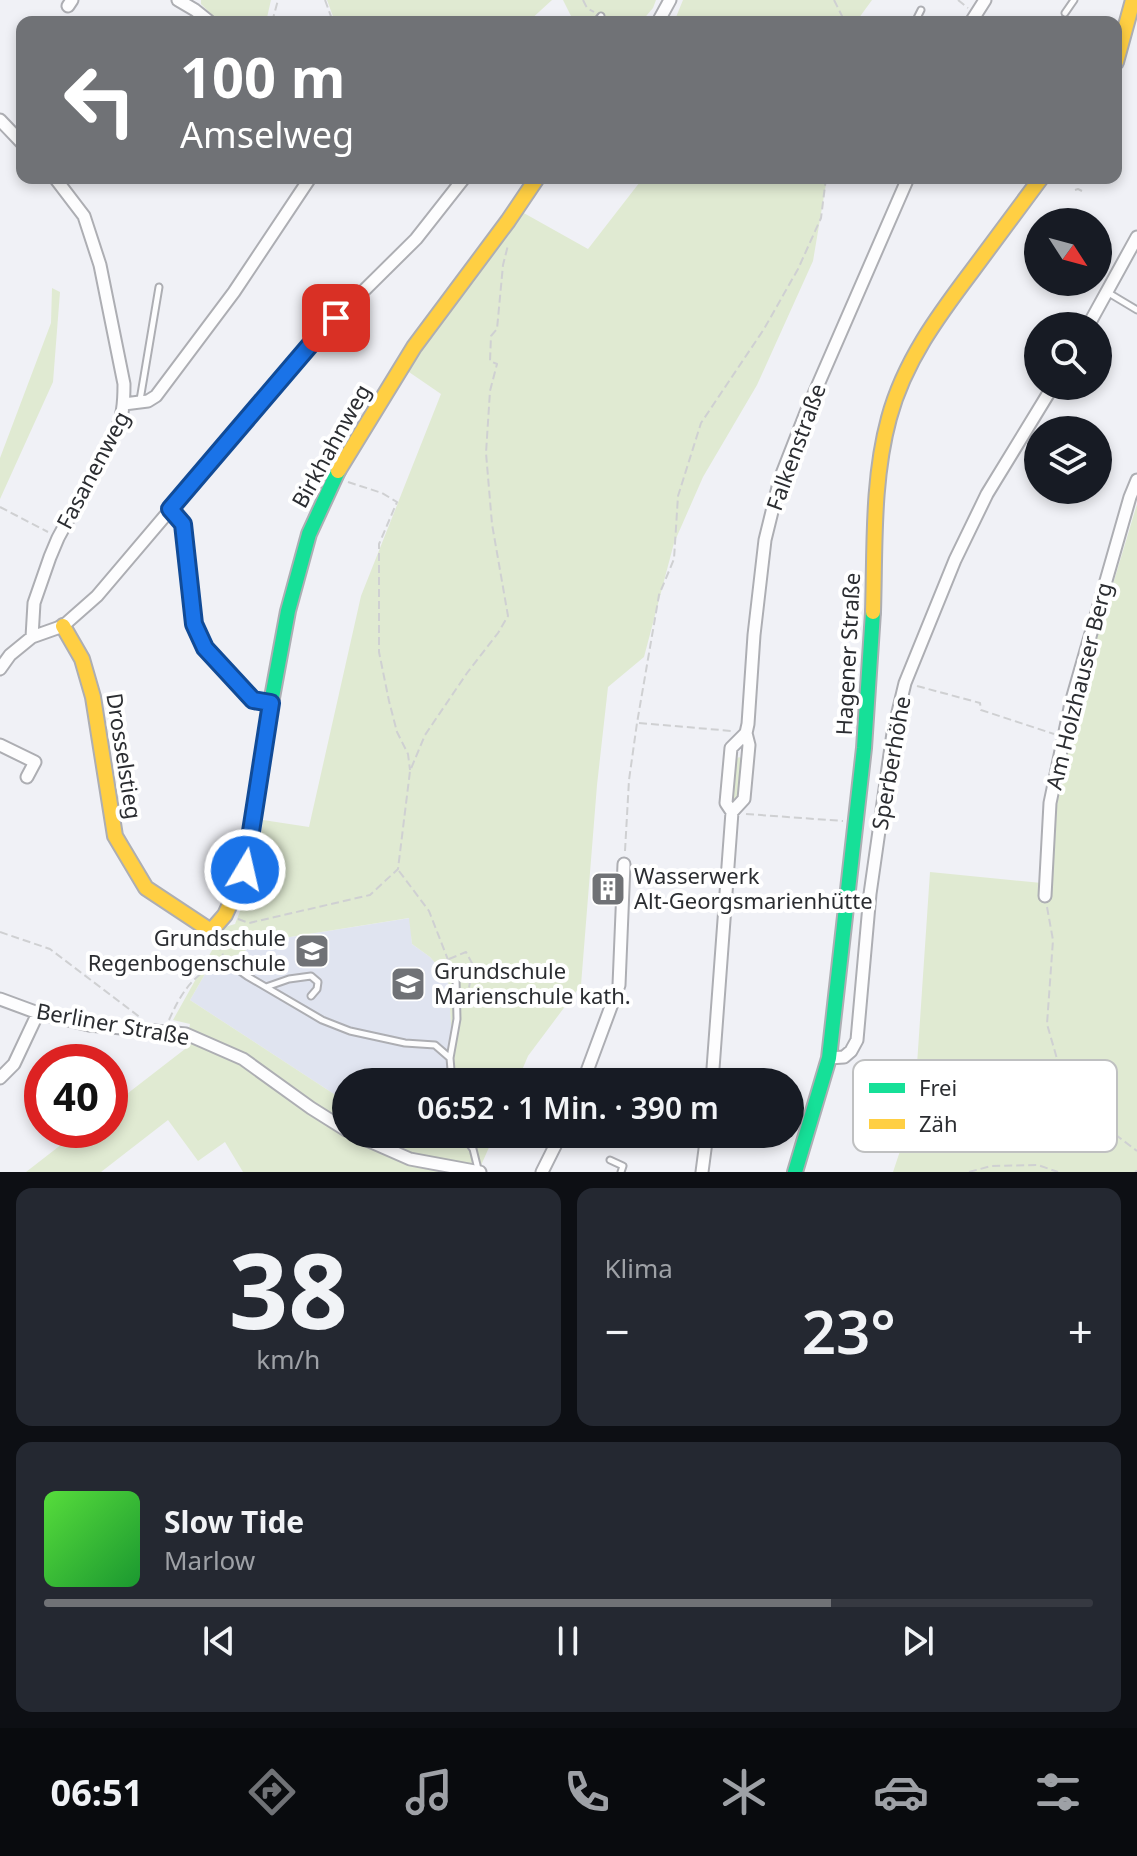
<!DOCTYPE html>
<html lang="de">
<head>
<meta charset="utf-8">
<style>
  body { margin:0; font-family:"Noto Sans",sans-serif; background:#242831; color:#f1f3f6; height:100vh; display:flex; flex-direction:column; font-size:30px; white-space:nowrap }
  * { box-sizing:border-box; margin:0 }
  p { font-size:26px; color:#9ea1a6 }
  .icon { flex:none; width:44px; height:44px; fill:none; stroke:currentColor; stroke-width:2; stroke-linecap:round; stroke-linejoin:round }
  .map { position:relative; height:1172px; overflow:hidden }
  .details { display:flex; flex-direction:column; gap:16px; padding:16px; background:#0d0f14; flex:1 }
  .details>* { flex:none }
  .banner { position:absolute; left:16px; top:16px; width:1106px; height:168px; border-radius:16px; box-shadow:0 4px 12px #0003; background:#707276; color:#fff; overflow:hidden }
  .needle { width:52px; rotate:126deg }
  .tools { position:absolute; left:1024px; top:208px; display:grid; gap:16px }
  .tools a { display:grid; place-items:center; width:88px; height:88px; border-radius:50%; background:#171b24; box-shadow:0 4px 12px #0003; font-size:40px }
  .speed { position:absolute; left:24px; top:1044px; display:flex; gap:16px; font-size:40px; font-weight:700; text-align:center }
  .speed>* { display:grid; place-content:center; width:104px; height:104px; border-radius:50%; background:#171b24; box-shadow:0 4px 12px #0003; line-height:1 }
  .speed .limit { border:12px solid #d22; background:#fff; color:#111 }
  .pin { position:absolute; display:grid; place-items:center; width:68px; height:68px; color:#fff; margin:-34px; border-radius:16px; box-shadow:0 4px 12px #0006 }
  .me { position:absolute; width:88px; margin:-44px; rotate:9deg; stroke-linejoin:round; filter:drop-shadow(0 0 6px #0008) }
  .turn { display:flex; align-items:center; gap:28px; height:168px; padding:0 32px; font-size:36px }
  .turn .icon { width:104px; height:104px; stroke-width:2.5 }
  .turn b { display:block; font-size:56px; line-height:68px }
  .big { font-size:60px; font-weight:600; line-height:1.1 }
  .details .card { flex:1; display:flex; flex-direction:column; justify-content:center; gap:12px; min-width:0; padding:0 28px; border-radius:16px; background:#242831 }
  .details .dial { align-items:center; gap:0 }
  .dial b { font-size:104px; line-height:1 }
  .song { display:flex; align-items:center; gap:24px }
  .cover { width:96px; height:96px; border-radius:12px; background:linear-gradient(135deg,hsl(110 70% 55%),hsl(130 70% 35%)) }
  .played { height:8px; border-radius:4px; background:linear-gradient(90deg,#707276 75%,#363941 75%) }
  .keys { display:flex; justify-content:space-around; direction:ltr }
  .heat { display:flex; justify-content:space-between; align-items:center; font-size:44px; direction:ltr }
  .details .tiles { flex:1; display:grid; gap:16px; grid-template-columns:1fr 1fr }
  .card:last-child { grid-column:span 2 }
  .trip { position:absolute; left:332px; top:1068px; width:472px; height:80px; border-radius:40px; background:#171b24; box-shadow:0 4px 12px #0003; font-weight:600; line-height:80px; text-align:center }
  .dock { display:flex; height:128px; justify-content:space-around; align-items:center; background:#090b0e; color:#9ea1a6 }
  .dock .icon { width:56px; height:56px }
  .dock .current { color:#707276 }
  .dock b { font-size:36px; color:#f1f3f6 }
  .map>svg:first-child { display:block }
  .built { fill:#e0e4f0 }
  .green { fill:#e0ead2 }
  .lines { fill:none; stroke-linecap:round; stroke-linejoin:round }
  .lane-casing { stroke:#adaeb3; stroke-width:9 }
  .street-casing { stroke:#adaeb3; stroke-width:15 }
  .fast-casing { stroke:#adaeb3; stroke-width:18 }
  .slow-casing { stroke:#adaeb3; stroke-width:18 }
  .path { stroke:#cfd0d2; stroke-width:2; stroke-dasharray:8 4; stroke-linecap:butt }
  .lane { stroke:#fdfdfe; stroke-width:5 }
  .street { stroke:#fdfdfe; stroke-width:11 }
  .fast { stroke:#16e098; stroke-width:14 }
  .slow { stroke:#ffcf43; stroke-width:14 }
  .route-casing { stroke:#114b97; stroke-width:20 }
  .route { stroke:#1a73e8; stroke-width:14 }
  .labels { text-anchor:middle; stroke-width:8; stroke-linejoin:round; paint-order:stroke }
  .street-label { font-size:22px; fill:#2b2d31; stroke:#fff }
  .poi-label { font-size:22px; fill:#2b2d31; stroke:#fff; text-anchor:start }
  .key { fill:#fff; stroke:#bfc0c1; stroke-width:2 }
  .key-label { font-size:22px; fill:#2b2d31 }
</style>
</head>
<body>
<div class="map">
<svg width="1137" height="1172" viewBox="0 0 1137 1172">
  <rect width="100%" height="100%" fill="#f0f1f6"/>
  <path class="built" d="M410 918 412 944 430 957 448 978 455 1082H346V1100L340 1098 190 1000 212 962 243 953 253 943Z"/>
  <path class="green" d="M201 0H271L266 22H219L201 4Z
    M327 0H552L528 22H335Z
    M563 0H656L653 8 641 22H574Z
    M683 0H872L856 22H674Z
    M643 178H827L813 261 757 385 703 477 674 543 644 657 608 687 597 785 581 985 528 1056 517 1082H455L448 978 430 957 412 944 409 918 253 943 243 953 212 962 190 1000 340 1098 346 1100V1134H495L478 1172H243L225 1142 198 1161 168 1120 101 1172H26L80 1130H110V1107L185 1049 190 1024 173 1020 225 927 235 924 257 868 263 820 309 827 361 596 441 394 406 370 522 212 588 249Z
    M52 288 60 292 53 382 0 499V458L51 323Z
    M1137 504V1172H893L914 1109 930 872 1052 884 1057 805 1076 707Z
    M739 757 746 761 743 796 735 800 728 794 731 764Z"/>
  <g class="lines">
    <defs>
      <path id="lane" d="M1065 13 1074 0
        M596 22 601 16
        M915 22 921 10
        M1107 292 1137 310
        M140 400 159 287
        M226 961 247 976 322 1020 350 1031 405 1043 435 1045 450 1058
        M266 987 289 979 311 976 318 982 317 989 311 996
        M452 1082 450 1058 457 1019 456 979
        M462 1134 473 1149 478 1169
        M610 1160 623 1166 621 1172"/>
      <path id="street" d="M178 0 195 10 210 22
        M68 6 72 0
        M658 22 670 0
        M971 22 985 0
        M0 120 22 143
        M1088 326 1137 237
        M124 404 148 401 156 396 234 292 310 178
        M170 509 183 524 194 624 205 648 253 700 271 703
        M32 637 34 603 50 557 58 538 114 435C123 418 124 403 124 384L100 265 84 216 55 178
        M0 669 10 655 32 637 63 626 97 596 316 338 416 239 464 178
        M0 745 35 762 27 777
        M732 812 744 799 749 745 746 733
        M1045 896 1050 803 1071 703 1130 497 1137 480
        M0 999 38 1013 89 1025 186 1034 243 1059 311 1108 346 1130
        M829 1058 844 1057 851 1051 857 1040 870 894 893 733 905 683 955 560 987 494 1053 386
        M0 1078 14 1064 38 1013
        M583 1082 619 985 624 864
        M712 1082 732 812 726 803 731 748 746 733 748 724 754 635 765 540 780 479 807 410 908 178
        M353 1134 410 1159 480 1172
        M542 1172 561 1134
        M702 1172 707 1134"/>
      <path id="fast" d="M231 902 245 870 271 703 288 611 309 534 338 471
        M795 1172 829 1058 864 748 873 612"/>
      <path id="slow" d="M1116 62 1133 0
        M338 471 414 347 508 221 537 178
        M873 612C875 548 872 480 889 418 904 362 938 316 972 271 995 240 1018 209 1041 178
        M63 626 82 659 93 697 115 836 146 888 211 931 225 915 231 902"/>
    </defs>
    <use href="#lane" class="lane-casing"/>
    <use href="#street" class="street-casing"/>
    <use href="#fast" class="fast-casing"/>
    <use href="#slow" class="slow-casing"/>
    <path class="path" d="M325 0 333 22
      M583 0 587 8 594 12
      M834 0 845 22
      M958 0 968 8
      M272 22 278 0
      M1075 190 1078 189 1082 191
      M1059 221 1061 220 1064 222
      M348 482 382 493 397 502 379 544V652L389 701 397 732 408 754 410 770
      M0 507 48 532
      M917 686 980 703 981 710 1054 734
      M639 723 732 731
      M746 814 843 821
      M625 851 629 780 637 723 659 595 674 559 678 496 701 423 764 329 798 269 821 218 826 178
      M399 871 429 911 452 970
      M1047 907 1053 940 1047 1024 1064 1083 1095 1119 1137 1151
      M238 919 249 923 370 895 398 869 410 771 425 735 467 673 498 633 508 616 492 524 486 453 490 391 497 364 490 361 491 336 497 329 503 265 508 245
      M0 932 50 949 141 1018
      M217 943 223 955
      M449 959 466 952 473 965 466 1005
      M169 1020C180 995 192 975 218 964
      M969 1172 991 1166 1038 1165 1058 1172
      M1135 1172 1137 1171"/>
    <use href="#lane" class="lane"/>
    <use href="#street" class="street"/>
    <use href="#fast" class="fast"/>
    <use href="#slow" class="slow"/>
  </g>
  <g class="lines">
    <defs>
      <path id="route" d="M245 870 271 703 253 700 205 648 194 624 183 524 170 509 316 338 336 318"/>
    </defs>
    <use href="#route" class="route-casing"/>
    <use href="#route" class="route"/>
  </g>
  <defs>
    <symbol id="building-square" viewBox="-11 -11 22 22"><rect x="-9" y="-9" width="18" height="18" rx="4" fill="#707276" stroke="#fff"/><path d="M-4-6H4V6H1V3H-1V6H-4ZM-2.5-4.3h1.7v1.8h-1.7ZM.8-4.3h1.7v1.8H.8ZM-2.5-1h1.7V.8h-1.7ZM.8-1h1.7V.8H.8Z" fill="#fff"/></symbol>
    <symbol id="school-square" viewBox="-11 -11 22 22"><rect x="-9" y="-9" width="18" height="18" rx="4" fill="#707276" stroke="#fff"/><path d="M0-5L7-2L0 1L-7-2ZM-4 1L0 2.5L4 1V4Q0 6-4 4Z" fill="#fff"/></symbol>
  </defs>
  <g fill-rule="evenodd">
    <use href="#building-square" x="588" y="869" width="40" height="40"/>
    <use href="#school-square" x="292" y="931" width="40" height="40"/>
    <use href="#school-square" x="388" y="964" width="40" height="40"/>
  </g>
  <g class="labels">
    <g class="street-label">
      <text transform="translate(331 446) rotate(-61)" y="8">Birkhahnweg</text>
      <text transform="translate(796 447) rotate(-70)" y="8">Falkenstraße</text>
      <text transform="translate(93 470) rotate(-62)" y="8">Fasanenweg</text>
      <text transform="translate(848 654) rotate(-87)" y="8">Hagener Straße</text>
      <text transform="translate(1079 686) rotate(-76)" y="8">Am Holzhauser Berg</text>
      <text transform="translate(124 756) rotate(81)" y="8">Drosselstieg</text>
      <text transform="translate(891 763) rotate(-80)" y="8">Sperberhöhe</text>
      <text transform="translate(113 1024) rotate(10)" y="8">Berliner Straße</text>
    </g>
    <g class="poi-label">
      <text x="634" y="884">Wasserwerk<tspan x="634" dy="25">Alt-Georgsmarienhütte</tspan></text>
      <text x="286" y="946" text-anchor="end">Grundschule<tspan x="286" dy="25">Regenbogenschule</tspan></text>
      <text x="434" y="979">Grundschule<tspan x="434" dy="25">Marienschule kath.</tspan></text>
    </g>
  </g>
  <rect x="853" y="1060" width="264" height="92" rx="12" class="key"/>
  <rect x="869" y="1083" width="36" height="10" fill="#16e098"/>
  <rect x="869" y="1119" width="36" height="10" fill="#ffcf43"/>
  <g class="key-label">
    <text x="919" y="1096">Frei</text>
    <text x="919" y="1132">Zäh</text>
  </g>
</svg>
<div class="tools">
<a><svg class="needle" viewBox="-14 -14 28 28"><path d="M0-13l5 13h-10z" fill="#e53935"/><path d="M0 13l5-13h-10z" fill="#9ea1a6"/></svg></a>
<a><svg class="icon" aria-label="search" viewBox="0 0 24 24"><circle cx="10" cy="10" r="6"/><path d="M15 15l6 6"/></svg></a>
<a><svg class="icon" aria-label="layers" viewBox="0 0 24 24"><path d="M12 4l9 5-9 5-9-5zM3 14l9 5 9-5"/></svg></a>
</div>
<div class="speed"><div class="limit">40</div></div>
<div class="pin" style="left:336px;top:318px;background:#d93025"><svg class="icon" aria-label="arrive" viewBox="0 0 24 24"><path d="M6 21V4h12l-3 4 3 4H6"/></svg></div>
<svg class="me" style="left:245px;top:870px" viewBox="-20 -20 40 40"><circle r="17" fill="#1a73e8" stroke="#fff" stroke-width="3"/><path d="M0-11L8 9 0 5-8 9z" fill="#fff"/></svg>
<div class="trip">06:52 · 1 Min. · 390 m</div>
<div class="banner">
<div class="turn"><svg class="icon" aria-label="left" viewBox="0 0 24 24"><path d="M17 20v-9H6M10 6l-5 5 5 5"/></svg><div><b>100 m</b>Amselweg</div></div>
</div>
</div>
<section class="details">
<div class="tiles">
<div class="card dial"><b>38</b><p>km/h</p></div>
<div class="card"><p>Klima</p>
<div class="heat"><a>−</a><b class="big">23°</b><a>+</a></div>
</div>
<div class="card">
<div class="song"><i class="cover"></i><div><b>Slow Tide</b><p>Marlow</p></div></div>
<div class="played"></div>
<div class="keys"><svg class="icon" aria-label="previous" viewBox="0 0 24 24"><path d="M18 5L8 12l10 7zM5 5v14"/></svg><svg class="icon" aria-label="pause" viewBox="0 0 24 24"><path d="M8 5v14M16 5v14"/></svg><svg class="icon" aria-label="next" viewBox="0 0 24 24"><path d="M6 5l10 7-10 7zM19 5v14"/></svg></div>
</div>
</div>
</section>
<nav class="dock">
<b>06:51</b>
<svg class="icon current" aria-label="directions" viewBox="0 0 24 24"><path d="M12 3l9 9-9 9-9-9zM9 14v-3h6M13 9l2 2-2 2"/></svg>
<svg class="icon" aria-label="music" viewBox="0 0 24 24"><path d="M9 18V5l10-2v13"/><circle cx="6" cy="18" r="3"/><circle cx="16" cy="16" r="3"/></svg>
<svg class="icon" aria-label="phone" viewBox="0 0 24 24"><path d="M5 4h4l2 5-3 2q2 4 5 5l2-3 5 2v4C11 20 4 13 5 4z"/></svg>
<svg class="icon" aria-label="climate" viewBox="0 0 24 24"><path d="M12 3v18M4 7l16 10M4 17L20 7"/></svg>
<svg class="icon" aria-label="car" viewBox="0 0 24 24"><path d="M5 17H2v-5l4-1 3-4h7l3 4 3 1v5h-3M9 17h6M6 11h13"/><circle cx="7" cy="17" r="2"/><circle cx="17" cy="17" r="2"/></svg>
<svg class="icon" aria-label="filters" viewBox="0 0 24 24"><path d="M4 7h16M4 17h16"/><circle cx="9" cy="7" r="2"/><circle cx="15" cy="17" r="2"/></svg>
</nav>
</body>
</html>
